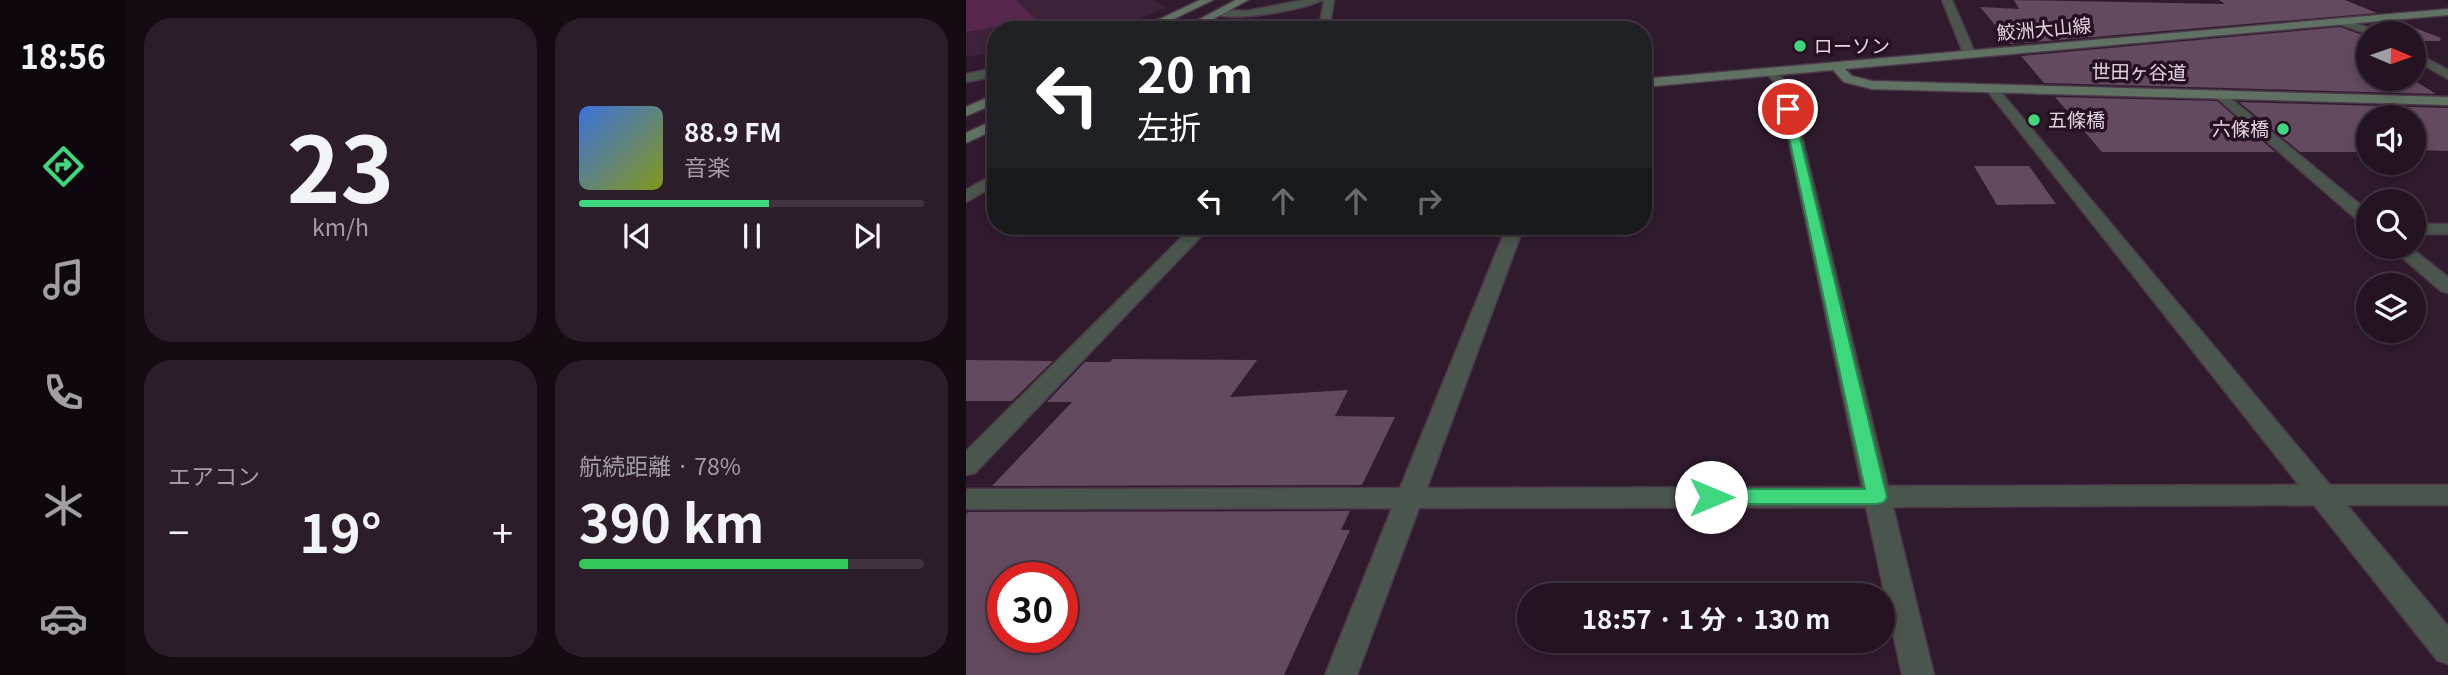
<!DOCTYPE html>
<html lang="ja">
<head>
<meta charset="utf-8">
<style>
  body { margin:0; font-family:Georgia,"Noto Sans JP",serif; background:#2c1d2a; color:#f1f3f6; height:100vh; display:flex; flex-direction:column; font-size:26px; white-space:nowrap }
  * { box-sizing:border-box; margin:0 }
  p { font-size:23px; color:#a39ea5 }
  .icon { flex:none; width:38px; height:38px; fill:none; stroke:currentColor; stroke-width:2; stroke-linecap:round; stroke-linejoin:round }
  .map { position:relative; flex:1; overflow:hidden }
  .details { display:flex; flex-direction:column; gap:18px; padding:18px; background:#140b13; width:840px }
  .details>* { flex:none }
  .banner { position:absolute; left:21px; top:21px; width:665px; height:214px; border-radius:28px; box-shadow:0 4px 10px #0003,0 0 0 2px #413340; background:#202124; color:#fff; overflow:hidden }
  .needle { width:46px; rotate:92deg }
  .controls { position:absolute; left:1390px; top:21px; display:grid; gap:14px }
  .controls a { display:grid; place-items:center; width:70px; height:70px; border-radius:50%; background:#241422; box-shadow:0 4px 10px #0003,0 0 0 2px #413340; font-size:35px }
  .speed { position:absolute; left:21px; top:562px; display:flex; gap:14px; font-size:35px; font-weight:700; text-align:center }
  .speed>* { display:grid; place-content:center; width:91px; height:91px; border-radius:50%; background:#241422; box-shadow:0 4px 10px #0003,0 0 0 2px #413340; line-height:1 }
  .speed .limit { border:10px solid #d22; background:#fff; color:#111 }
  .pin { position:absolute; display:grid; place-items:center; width:60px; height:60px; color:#fff; margin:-30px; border:4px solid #fff; border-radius:50%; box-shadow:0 2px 7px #0007 }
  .me { position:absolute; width:77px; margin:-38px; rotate:90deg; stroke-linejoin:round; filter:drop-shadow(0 0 5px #0008) }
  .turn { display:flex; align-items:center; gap:24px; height:147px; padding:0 35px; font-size:32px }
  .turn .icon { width:91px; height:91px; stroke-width:2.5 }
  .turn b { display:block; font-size:49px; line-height:60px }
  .lanes { display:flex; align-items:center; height:66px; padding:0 35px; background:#0003; justify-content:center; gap:35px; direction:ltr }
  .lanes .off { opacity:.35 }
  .big { font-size:52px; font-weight:700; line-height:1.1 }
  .details .card { flex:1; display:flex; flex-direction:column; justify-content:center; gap:10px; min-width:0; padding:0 24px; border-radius:28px; background:#2c1d2a }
  .details .dial { align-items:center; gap:0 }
  .dial b { font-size:91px; line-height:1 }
  .song { display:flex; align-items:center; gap:21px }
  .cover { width:84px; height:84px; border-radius:10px; background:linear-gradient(135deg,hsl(220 70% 55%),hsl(70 70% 35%)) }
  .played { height:7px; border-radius:4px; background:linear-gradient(90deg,#3ed77d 55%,#413340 55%) }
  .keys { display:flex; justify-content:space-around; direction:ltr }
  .heat { display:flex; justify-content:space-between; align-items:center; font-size:38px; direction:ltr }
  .charge { height:10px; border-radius:5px; background:linear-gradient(90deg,#34c759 78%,#413340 0) }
  .details .tiles { flex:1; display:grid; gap:18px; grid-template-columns:repeat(2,1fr) }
  .trip { position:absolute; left:551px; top:583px; width:378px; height:70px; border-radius:35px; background:#241422; box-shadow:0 4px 10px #0003,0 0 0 2px #413340; font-weight:700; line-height:70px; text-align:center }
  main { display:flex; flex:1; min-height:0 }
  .menu { display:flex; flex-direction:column; width:126px; justify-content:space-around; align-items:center; background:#0e080e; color:#a39ea5 }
  .menu .icon { width:49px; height:49px }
  .menu .on { color:#3ed77d }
  .menu b { font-size:32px; color:#f1f3f6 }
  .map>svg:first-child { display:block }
  .built { fill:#3d2239 }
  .green { fill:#572750 }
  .building { fill:#634a5f; fill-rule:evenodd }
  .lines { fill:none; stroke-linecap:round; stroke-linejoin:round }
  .street-casing { stroke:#4c3849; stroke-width:3 }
  .secondary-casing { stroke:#4c3849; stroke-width:3 }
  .street { fill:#4a564d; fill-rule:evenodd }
  .secondary { fill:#5f7264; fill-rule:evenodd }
  .route { fill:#3ed77d; stroke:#288c51; stroke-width:2 }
  .poi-dot { fill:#3ed77d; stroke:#261123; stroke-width:2.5 }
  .labels { text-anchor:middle; stroke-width:7; stroke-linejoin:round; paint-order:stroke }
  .far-street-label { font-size:19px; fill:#e2d3de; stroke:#261123 }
  .far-poi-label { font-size:19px; fill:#e2d3de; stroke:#261123; text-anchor:start }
</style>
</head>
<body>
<main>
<nav class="menu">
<b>18:56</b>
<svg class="icon on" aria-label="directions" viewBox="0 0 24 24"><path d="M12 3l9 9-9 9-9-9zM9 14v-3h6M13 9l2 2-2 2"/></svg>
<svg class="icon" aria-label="music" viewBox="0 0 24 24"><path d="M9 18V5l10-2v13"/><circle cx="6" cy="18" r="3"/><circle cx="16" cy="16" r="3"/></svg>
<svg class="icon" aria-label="phone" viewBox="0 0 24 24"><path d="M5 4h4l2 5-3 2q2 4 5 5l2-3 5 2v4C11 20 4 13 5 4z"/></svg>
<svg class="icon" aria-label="climate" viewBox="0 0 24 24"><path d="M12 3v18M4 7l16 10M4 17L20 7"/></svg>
<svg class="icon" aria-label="car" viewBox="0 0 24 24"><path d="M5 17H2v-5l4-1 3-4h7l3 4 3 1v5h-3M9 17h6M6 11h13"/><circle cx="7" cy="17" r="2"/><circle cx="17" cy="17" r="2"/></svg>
</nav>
<section class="details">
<div class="tiles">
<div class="card dial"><b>23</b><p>km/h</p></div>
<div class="card">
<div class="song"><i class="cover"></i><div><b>88.9 FM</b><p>音楽</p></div></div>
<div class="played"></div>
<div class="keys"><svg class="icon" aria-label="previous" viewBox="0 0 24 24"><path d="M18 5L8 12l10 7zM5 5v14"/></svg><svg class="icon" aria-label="pause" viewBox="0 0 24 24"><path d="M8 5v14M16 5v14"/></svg><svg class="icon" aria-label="next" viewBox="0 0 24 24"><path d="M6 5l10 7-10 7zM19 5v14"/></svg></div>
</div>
<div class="card"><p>エアコン</p>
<div class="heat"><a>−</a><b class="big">19°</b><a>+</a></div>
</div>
<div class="card"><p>航続距離 · 78%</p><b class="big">390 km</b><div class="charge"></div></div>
</div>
</section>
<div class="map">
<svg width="1482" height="675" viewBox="0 0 1482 675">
  <rect width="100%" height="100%" fill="#301b2d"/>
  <path class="built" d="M0 0H186L201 7 154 27 142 30H30V51L0 57Z"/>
  <path class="green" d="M0 0H50L70 20 0 32Z"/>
  <path class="building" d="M1048 0 1259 4 1253 0H1379L1411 13 1045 44 1014 7 1053 9Z
    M1434 22 1475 38 1474 41H1447V33H1415L1413 29 1402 25Z
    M1374 27 1402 37V79H1446L1470 94 1078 83 1055 56Z
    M1089 97 1251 101 1309 152H1136Z
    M1273 102 1482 108V151L1447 150V117H1402V150H1397L1401 152H1334Z
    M1008 166H1063L1090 204 1031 205Z
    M147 359 291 360 264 397 382 390 369 416 429 417 396 485 26 486 106 402H81L119 362H144Z
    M0 360 87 361 46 401H0Z
    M384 511 375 530H384L318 675H0V514L2 512ZM37 578H96V637H37Z"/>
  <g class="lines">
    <defs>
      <path id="street" d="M337 0H356C340 10 263 23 247 13L252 10 281 11Z
        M358 0H368L363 30H353Z
        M976 0H986L1010 55 1008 57 998 55Z
        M1377 19 1412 31 1413 33 1402 34 1373 24 1372 22Z
        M1447 51 1482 70V79L1447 59Z
        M30 68V76L0 82V74Z
        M805 68 823 84 922 486 1333 485 1019 88 1021 85H1029L1364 485H1482V505H1381L1482 626V664L1471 660 1348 505 927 507 968 675H936L900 507 453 508 391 675H359L426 508 0 509V489L434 488 541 226H558L461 488 896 487 811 85 799 72Z
        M1254 90 1402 211V225L1396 224 1250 97 1248 94Z
        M30 173V185L0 202V190Z
        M1447 224H1482V234H1447Z
        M227 226H245L9 473 0 475V451Z
        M1424 247H1444L1482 277V293L1475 291Z"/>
      <path id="secondary" d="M234 0H247L185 30H171Z
        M270 0H282L227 30H213Z
        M1482 9V15L879 69 886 76 906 81 1482 97V105L906 89 878 82 867 70 677 87V79Z
        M30 94V103L0 116V107Z
        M30 119V129L0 143V133Z"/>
    </defs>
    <use href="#street" class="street-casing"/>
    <use href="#secondary" class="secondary-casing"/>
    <use href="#street" class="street"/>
    <use href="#secondary" class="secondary"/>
  </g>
  <path class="route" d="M822 106 827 109 921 497 918 502 911 504H745L738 502 735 497 738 491 745 489H899L817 109Z"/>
  <g class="poi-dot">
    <circle cx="834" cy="46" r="7"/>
    <circle cx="1068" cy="120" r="7"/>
    <circle cx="1317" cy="129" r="7"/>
  </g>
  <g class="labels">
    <g class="far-street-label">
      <text transform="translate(1078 29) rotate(-5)" y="7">鮫洲大山線</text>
      <text transform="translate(1173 72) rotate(1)" y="7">世田ヶ谷道</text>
    </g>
    <g class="far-poi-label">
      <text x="848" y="53">ローソン</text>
      <text x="1082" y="127">五條橋</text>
      <text x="1303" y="136" text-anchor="end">六條橋</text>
    </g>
  </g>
</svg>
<div class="controls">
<a><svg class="needle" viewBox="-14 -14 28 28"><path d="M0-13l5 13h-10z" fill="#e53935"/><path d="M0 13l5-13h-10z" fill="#a39ea5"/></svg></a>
<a><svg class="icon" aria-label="sound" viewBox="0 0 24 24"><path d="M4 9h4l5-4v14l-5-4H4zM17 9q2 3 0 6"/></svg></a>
<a><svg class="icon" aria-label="search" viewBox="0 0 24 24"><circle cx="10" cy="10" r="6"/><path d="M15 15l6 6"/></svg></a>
<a><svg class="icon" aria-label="layers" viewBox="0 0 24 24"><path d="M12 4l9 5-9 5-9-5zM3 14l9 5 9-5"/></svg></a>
</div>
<div class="speed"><div class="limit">30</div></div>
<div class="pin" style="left:822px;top:109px;background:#d93025"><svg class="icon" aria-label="arrive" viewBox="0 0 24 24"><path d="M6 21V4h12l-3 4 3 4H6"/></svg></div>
<svg class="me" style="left:745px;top:497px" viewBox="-20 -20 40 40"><circle r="19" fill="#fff"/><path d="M0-13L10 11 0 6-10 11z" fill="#3ed77d"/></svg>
<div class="trip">18:57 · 1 分 · 130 m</div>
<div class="banner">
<div class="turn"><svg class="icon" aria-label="left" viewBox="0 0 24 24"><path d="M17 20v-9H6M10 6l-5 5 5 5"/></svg><div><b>20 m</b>左折</div></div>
<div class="lanes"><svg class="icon" aria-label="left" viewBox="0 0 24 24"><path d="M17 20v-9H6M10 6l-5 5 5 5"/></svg><svg class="icon off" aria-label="ahead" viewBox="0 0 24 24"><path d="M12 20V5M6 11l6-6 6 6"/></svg><svg class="icon off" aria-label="ahead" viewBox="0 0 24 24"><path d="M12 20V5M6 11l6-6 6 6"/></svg><svg class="icon off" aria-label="right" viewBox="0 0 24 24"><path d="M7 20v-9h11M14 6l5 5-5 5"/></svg></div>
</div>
</div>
</main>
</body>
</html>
